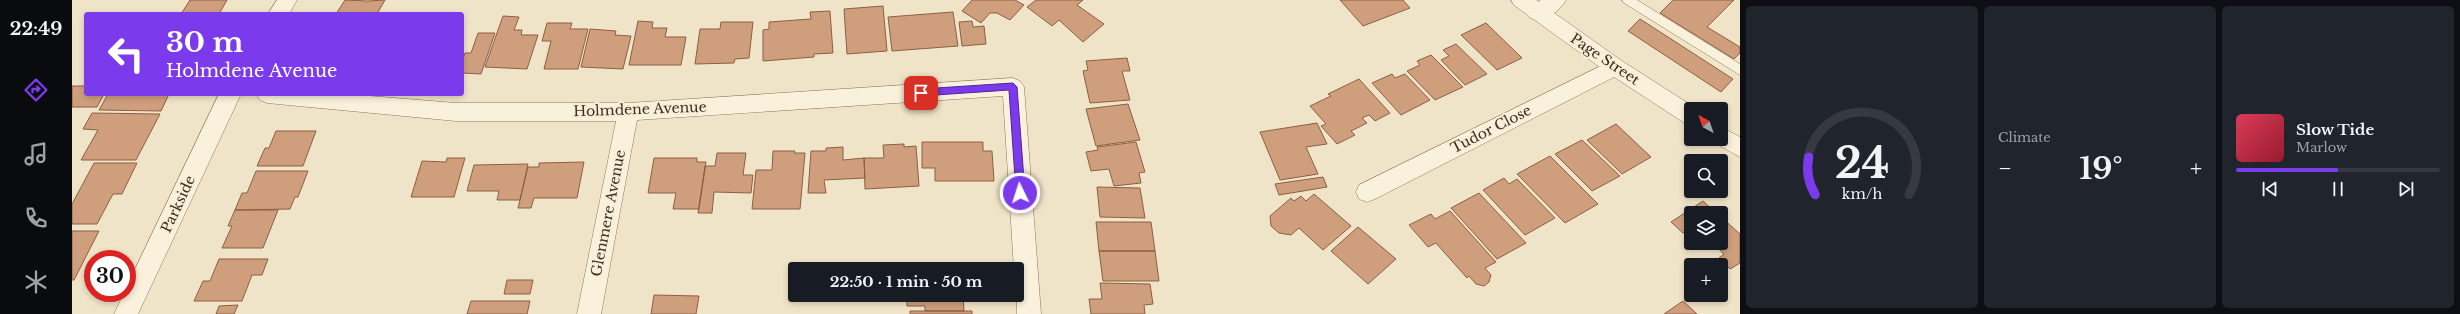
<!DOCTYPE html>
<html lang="en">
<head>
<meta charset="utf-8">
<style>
  body { margin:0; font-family:"Libre Baskerville",serif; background:#20242c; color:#f1f3f6; height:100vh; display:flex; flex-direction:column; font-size:15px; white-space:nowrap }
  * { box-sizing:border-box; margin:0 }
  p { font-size:13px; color:#9ea1a6 }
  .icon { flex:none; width:22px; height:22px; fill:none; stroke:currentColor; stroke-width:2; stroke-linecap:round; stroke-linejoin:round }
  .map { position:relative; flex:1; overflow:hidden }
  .details { display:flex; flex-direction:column; gap:6px; padding:6px; background:#0d0f14; width:720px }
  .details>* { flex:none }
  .guide { position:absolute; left:12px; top:12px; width:380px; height:84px; border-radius:4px; box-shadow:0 2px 6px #0003; background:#7c3aed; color:#fff; overflow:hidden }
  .needle { width:26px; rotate:320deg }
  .fabs { position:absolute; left:1612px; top:102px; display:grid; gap:8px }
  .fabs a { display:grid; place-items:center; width:44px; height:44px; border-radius:4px; background:#171b24; box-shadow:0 2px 6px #0003; font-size:20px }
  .speed { position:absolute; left:12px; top:250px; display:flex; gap:8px; font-size:20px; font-weight:700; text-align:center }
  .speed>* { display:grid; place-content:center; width:52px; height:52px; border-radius:50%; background:#171b24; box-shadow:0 2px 6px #0003; line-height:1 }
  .speed .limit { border:6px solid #d22; background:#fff; color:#111 }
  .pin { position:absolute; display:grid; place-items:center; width:34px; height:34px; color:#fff; margin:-17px; border-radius:8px; box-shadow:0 2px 6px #0006 }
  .me { position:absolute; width:44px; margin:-22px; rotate:356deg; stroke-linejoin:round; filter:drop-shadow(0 0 3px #0008) }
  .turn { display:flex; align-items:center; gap:14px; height:84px; padding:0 16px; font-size:18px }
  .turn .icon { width:52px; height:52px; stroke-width:2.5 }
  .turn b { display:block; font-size:28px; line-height:34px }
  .big { font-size:30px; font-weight:700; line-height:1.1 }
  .details .widget { flex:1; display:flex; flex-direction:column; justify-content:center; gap:6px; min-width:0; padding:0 14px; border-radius:6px; background:#20242c }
  .details .dial { align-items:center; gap:0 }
  .dial svg { height:104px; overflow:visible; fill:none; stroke:#363941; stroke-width:7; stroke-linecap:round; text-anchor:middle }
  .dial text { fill:#f1f3f6; stroke:none }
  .song { display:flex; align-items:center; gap:12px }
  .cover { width:48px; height:48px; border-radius:6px; background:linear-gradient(135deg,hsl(350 70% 55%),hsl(350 70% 35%)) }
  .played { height:4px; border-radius:2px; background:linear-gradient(90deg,#7c3aed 50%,#363941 50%) }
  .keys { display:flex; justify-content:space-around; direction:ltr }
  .heat { display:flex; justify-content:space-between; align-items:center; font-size:22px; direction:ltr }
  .details .tiles { flex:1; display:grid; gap:6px; grid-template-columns:repeat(3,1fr) }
  .trip { position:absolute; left:716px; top:262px; width:236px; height:40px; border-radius:4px; background:#171b24; box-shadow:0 2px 6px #0003; font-weight:700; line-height:40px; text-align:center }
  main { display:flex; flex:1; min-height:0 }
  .tabs { display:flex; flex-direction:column; width:72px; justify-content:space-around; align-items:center; background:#090b0e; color:#9ea1a6 }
  .tabs .icon { width:28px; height:28px }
  .tabs .current { color:#7c3aed }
  .tabs b { font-size:18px; color:#f1f3f6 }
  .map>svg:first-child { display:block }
  .building { fill:#cf9f7d; stroke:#8d5f41 }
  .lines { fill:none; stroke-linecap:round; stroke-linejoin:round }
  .service-casing { stroke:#8d765c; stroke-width:1 }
  .minor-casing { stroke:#8d765c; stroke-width:1 }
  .tertiary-casing { stroke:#8d765c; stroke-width:1 }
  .service { fill:#faf1dc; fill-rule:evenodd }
  .minor { fill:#faf1dc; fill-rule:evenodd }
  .tertiary { fill:#faf1dc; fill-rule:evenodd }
  .route { fill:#7c3aed; stroke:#51269a }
  .labels { text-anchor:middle; stroke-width:4; stroke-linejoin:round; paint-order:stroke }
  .street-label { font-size:14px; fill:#3d2e20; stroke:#f7eed8 }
</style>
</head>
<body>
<main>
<nav class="tabs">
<b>22:49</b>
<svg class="icon current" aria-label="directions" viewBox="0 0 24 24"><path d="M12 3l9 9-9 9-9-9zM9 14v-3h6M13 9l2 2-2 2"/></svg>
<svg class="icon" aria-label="music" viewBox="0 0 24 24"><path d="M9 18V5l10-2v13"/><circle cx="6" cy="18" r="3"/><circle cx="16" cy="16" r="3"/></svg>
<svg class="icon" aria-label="phone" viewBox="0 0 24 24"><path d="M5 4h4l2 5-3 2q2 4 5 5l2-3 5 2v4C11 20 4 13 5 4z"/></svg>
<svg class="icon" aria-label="climate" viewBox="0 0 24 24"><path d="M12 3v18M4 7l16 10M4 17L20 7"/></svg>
</nav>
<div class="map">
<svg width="1668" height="314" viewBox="0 0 1668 314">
  <rect width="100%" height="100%" fill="#f0e4c8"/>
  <path class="building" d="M118 0H155L147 14H109Z
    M273 0 296 1 313 0 305 14H264Z
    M900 0H943L952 5 938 20 925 13H918L909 23 890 11Z
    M964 0H1011L1005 5 1032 24 1011 42 987 20 980 26 955 7Z
    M1268 0H1331L1338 8 1291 26Z
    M1601 0H1662L1635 27 1668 47V53L1662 59 1588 13Z
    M811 6 815 51 775 54 772 9Z
    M758 11 761 53 742 54V57L691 61V30L697 29V22L739 19 738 12Z
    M881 12 886 46 820 51 816 17Z
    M431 16 447 17 442 30H450L449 35H466L455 69 413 67Z
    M1568 19 1661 79 1649 92 1556 31Z
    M566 21 581 22 580 28H595L593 37H614L609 65H557Z
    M900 21 901 27 912 26 914 44 890 46 887 22Z
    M649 22H681L677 58 663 59 662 63 623 64 628 29H648Z
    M475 23H500L498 29H516L506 69H472L479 41H470Z
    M1414 23 1450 58 1425 70 1389 35Z
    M518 29 544 31 543 35 559 36 551 69 509 67Z
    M406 33H423L409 74 390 73V61L393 53H399Z
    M1384 44 1415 74 1393 85 1369 60 1377 56 1371 50Z
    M1359 55 1391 87 1363 100 1335 71 1348 65 1345 61Z
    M1055 58 1058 71H1050L1058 100 1018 103 1011 71 1016 70 1014 61Z
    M1320 74 1323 78 1333 74 1358 100 1329 115 1300 83Z
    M1287 79 1318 113 1303 121 1297 115 1290 118 1295 123 1279 131 1283 135 1265 144 1249 126 1254 124 1238 106 1259 96 1256 94Z
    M0 86H14V94H32L25 107H0Z
    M36 94H97L89 111 27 110Z
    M1056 104 1068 140 1024 146 1014 109Z
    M20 113 88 114 64 160H9L26 130 11 129Z
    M1245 123 1255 144 1234 147 1246 174 1208 180 1188 132Z
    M1544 124 1579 157 1550 174 1515 140Z
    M204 131H244L231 166H185L193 148H197Z
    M1510 140 1548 176 1520 191 1483 154Z
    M850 142H911V151H920L922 181H863V168H850Z
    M1064 142 1073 172 1067 173 1069 183 1042 186 1037 169 1019 171 1014 152 1026 150 1025 147Z
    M832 144V147L844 146 847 186 793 189 792 158H812L811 145Z
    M771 147V160L792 158 793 178 752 180 754 193H736L739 151H754V148Z
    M701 151H723L722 153H733L728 209H680L684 170H700Z
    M645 153H674L671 175H681L679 193 642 192 640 213H626L633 166H643Z
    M1478 156 1526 204 1493 223 1445 174Z
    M375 158H393L382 197H339L350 161 374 162Z
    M582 158H625V162H634L627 209H601L604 193H576Z
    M512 162 505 198H462L459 208H446L456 167H467V163Z
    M22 163H65L50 194H41L25 224H0V204Z
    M456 164 448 200H425L427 191H395L402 165Z
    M184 171H236L226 197H223L218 209 163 210 170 193H175Z
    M1251 177 1255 187 1207 195 1203 184Z
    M1432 178 1437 184 1445 179 1483 218 1453 235 1411 190Z
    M1025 187 1068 188 1073 218 1028 217Z
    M1407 193 1454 243 1425 259 1379 208Z
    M1242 194 1279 226 1251 250 1227 228 1219 235 1207 233 1199 226 1198 216 1219 198 1222 201 1229 196 1234 201Z
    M1631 201 1644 213H1619V228L1611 233 1599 222Z
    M163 210H206L191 248H150L160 226H156Z
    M1378 211 1424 262 1413 268 1419 275 1417 282 1412 286 1404 284 1397 276 1395 278 1364 243 1356 247 1337 225 1359 214 1363 219Z
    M1649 217 1668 234V263L1658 269 1647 258 1652 254 1640 243H1649Z
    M1024 222H1079L1083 251H1027Z
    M1286 227 1324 259 1296 284 1259 251Z
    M0 231H27L2 280H0Z
    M1027 251H1083L1087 281H1031Z
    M147 259H196L190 275H180L170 301H122L131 281H138Z
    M435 280H461L458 294H432Z
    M1028 283 1078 284 1081 304 1072 305 1073 314H1019L1017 299H1030Z
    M582 295 627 296 624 314H579Z
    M835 295H891L892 311H853V306H835Z
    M399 301H458L455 314H395Z
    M1611 301 1625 314H1592Z
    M166 305 162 314H144L147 306Z
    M838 311H900V314H838Z"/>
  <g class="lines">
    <defs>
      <path id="service" d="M1550 0H1565L1668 64V75L1552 3Z"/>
      <path id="minor" d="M205 0H225L217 14H196Z
        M1469 0H1494C1488 11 1471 23 1458 18L1455 13 1458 8Z
        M1543 59 1550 61 1553 67 1550 73 1303 199 1295 202 1287 199 1284 192 1287 185Z
        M941 78 948 81 952 87 969 314H945V269H942L931 96 565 120 529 314H505L544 121H384L195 103 188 100 184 94H273L384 103H556Z
        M147 94H169L66 314H42L52 293H55V286Z"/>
      <path id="tertiary" d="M1439 0H1464L1550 61 1625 109H1619V125L1611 122 1536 73 1442 5Z
        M1649 127 1668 137V157L1641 142 1640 139H1649Z"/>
    </defs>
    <use href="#service" class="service-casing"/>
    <use href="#minor" class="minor-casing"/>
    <use href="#tertiary" class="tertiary-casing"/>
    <use href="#service" class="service"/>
    <use href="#minor" class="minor"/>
    <use href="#tertiary" class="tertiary"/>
  </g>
  <path class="route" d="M941 83 945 87 953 193 948 197 944 193 937 90 849 96 844 93 849 89Z"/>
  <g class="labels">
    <g class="street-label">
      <text transform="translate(1533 59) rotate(34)" y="5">Page Street</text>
      <text transform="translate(568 109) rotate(-2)" y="5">Holmdene Avenue</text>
      <text transform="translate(1419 129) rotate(-27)" y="5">Tudor Close</text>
      <text transform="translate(106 204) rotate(-65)" y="5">Parkside</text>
      <text transform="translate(536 213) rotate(-79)" y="5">Glenmere Avenue</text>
    </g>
  </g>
</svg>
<div class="fabs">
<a><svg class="needle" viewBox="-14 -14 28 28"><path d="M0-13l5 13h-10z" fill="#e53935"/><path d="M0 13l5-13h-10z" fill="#9ea1a6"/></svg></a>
<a><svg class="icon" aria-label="search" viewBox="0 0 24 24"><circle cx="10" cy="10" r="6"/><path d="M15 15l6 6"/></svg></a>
<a><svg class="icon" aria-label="layers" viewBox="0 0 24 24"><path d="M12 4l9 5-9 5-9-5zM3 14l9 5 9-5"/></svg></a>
<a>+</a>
</div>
<div class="speed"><div class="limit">30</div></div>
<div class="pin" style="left:849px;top:93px;background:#d93025"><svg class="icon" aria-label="arrive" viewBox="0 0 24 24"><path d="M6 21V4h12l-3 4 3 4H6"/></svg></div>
<svg class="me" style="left:948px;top:193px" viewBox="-20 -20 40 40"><circle r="17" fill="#7c3aed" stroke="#fff" stroke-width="3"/><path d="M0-11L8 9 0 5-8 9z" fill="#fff"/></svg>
<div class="trip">22:50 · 1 min · 50 m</div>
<div class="guide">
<div class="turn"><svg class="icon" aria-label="left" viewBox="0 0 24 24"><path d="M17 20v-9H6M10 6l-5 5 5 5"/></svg><div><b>30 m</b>Holmdene Avenue</div></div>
</div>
</div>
<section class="details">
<div class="tiles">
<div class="widget dial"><svg viewBox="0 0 100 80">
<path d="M14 69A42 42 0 1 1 86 69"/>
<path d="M14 69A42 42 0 0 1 9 40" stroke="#7c3aed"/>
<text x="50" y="56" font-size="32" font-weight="700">24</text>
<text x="50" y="72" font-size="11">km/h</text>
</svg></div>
<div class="widget"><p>Climate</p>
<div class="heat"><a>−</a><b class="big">19°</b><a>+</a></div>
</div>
<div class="widget">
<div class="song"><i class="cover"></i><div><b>Slow Tide</b><p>Marlow</p></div></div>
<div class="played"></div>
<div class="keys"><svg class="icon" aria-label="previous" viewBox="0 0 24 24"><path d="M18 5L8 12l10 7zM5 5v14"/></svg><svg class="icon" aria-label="pause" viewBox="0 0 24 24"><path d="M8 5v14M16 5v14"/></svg><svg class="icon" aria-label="next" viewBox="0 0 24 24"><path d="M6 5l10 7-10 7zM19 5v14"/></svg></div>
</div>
</div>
</section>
</main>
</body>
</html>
